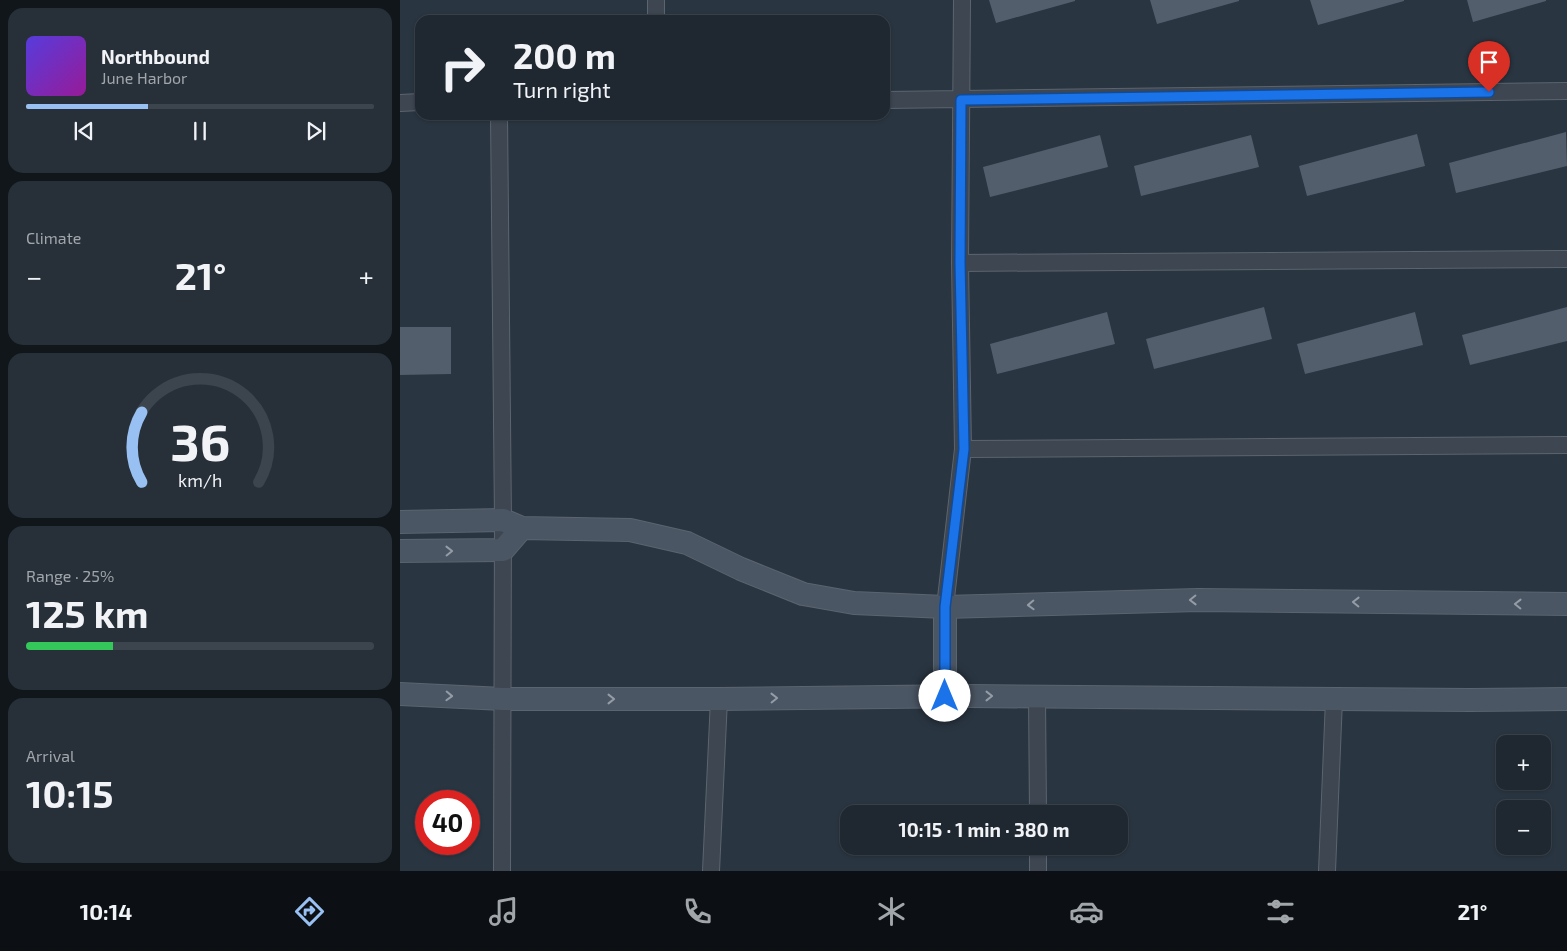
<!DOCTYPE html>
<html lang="en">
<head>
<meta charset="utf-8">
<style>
  body { margin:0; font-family:"Exo 2",sans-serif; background:#273039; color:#f1f3f6; height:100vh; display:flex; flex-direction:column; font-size:19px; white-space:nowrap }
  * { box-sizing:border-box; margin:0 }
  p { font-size:16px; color:#a1a6ab }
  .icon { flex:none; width:28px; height:28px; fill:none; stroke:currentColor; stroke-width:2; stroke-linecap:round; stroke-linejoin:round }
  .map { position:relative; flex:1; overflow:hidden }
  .details { display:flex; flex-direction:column; gap:8px; padding:8px; background:#11161b; width:400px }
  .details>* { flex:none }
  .top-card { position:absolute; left:15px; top:15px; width:475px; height:105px; border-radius:15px; box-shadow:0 1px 4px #0004,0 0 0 1px #3c444d; background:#1f2831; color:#f1f3f6; overflow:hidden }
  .controls { position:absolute; left:1096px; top:735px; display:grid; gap:10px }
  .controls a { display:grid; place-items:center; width:55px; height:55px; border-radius:10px; background:#1f2831; box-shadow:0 1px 4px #0004,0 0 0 1px #3c444d; font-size:25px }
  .speed { position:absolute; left:15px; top:790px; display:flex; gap:10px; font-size:25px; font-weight:700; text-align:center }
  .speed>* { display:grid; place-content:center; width:65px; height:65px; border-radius:50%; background:#1f2831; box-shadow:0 1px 4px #0004,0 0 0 1px #3c444d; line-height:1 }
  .speed .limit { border:8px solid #d22; background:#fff; color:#111 }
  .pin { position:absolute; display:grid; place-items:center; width:42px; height:42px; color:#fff; margin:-51px -21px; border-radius:50% 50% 50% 0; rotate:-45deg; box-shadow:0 0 5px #0007 }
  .pin .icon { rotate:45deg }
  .me { position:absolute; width:55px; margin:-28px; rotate:0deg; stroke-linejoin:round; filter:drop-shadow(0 0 4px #0008) }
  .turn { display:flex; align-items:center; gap:18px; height:105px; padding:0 15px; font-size:22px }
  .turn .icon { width:65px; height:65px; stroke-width:2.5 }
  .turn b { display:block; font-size:35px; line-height:42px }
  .big { font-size:38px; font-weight:700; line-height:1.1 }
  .details .tile { flex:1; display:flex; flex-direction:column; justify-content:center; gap:8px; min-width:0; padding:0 18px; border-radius:15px; background:#273039 }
  .details .dial { align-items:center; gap:0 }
  .dial svg { height:130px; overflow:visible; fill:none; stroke:#3c444d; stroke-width:7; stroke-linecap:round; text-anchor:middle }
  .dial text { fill:#f1f3f6; stroke:none }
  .song { display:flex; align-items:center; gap:15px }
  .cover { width:60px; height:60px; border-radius:8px; background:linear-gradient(135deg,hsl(250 70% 55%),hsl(300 70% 35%)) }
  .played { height:5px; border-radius:2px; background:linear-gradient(90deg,#98c0f2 35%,#3c444d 35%) }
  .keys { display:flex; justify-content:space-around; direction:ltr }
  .heat { display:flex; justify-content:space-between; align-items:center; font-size:28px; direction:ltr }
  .charge { height:8px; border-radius:4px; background:linear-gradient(90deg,#34c759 25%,#3c444d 0) }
  .trip { position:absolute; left:440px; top:805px; width:288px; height:50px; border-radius:15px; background:#1f2831; box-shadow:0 1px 4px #0004,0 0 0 1px #3c444d; font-weight:700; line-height:50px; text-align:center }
  .tab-bar { display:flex; height:80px; justify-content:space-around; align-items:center; background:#0c1014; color:#a1a6ab }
  .tab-bar .icon { width:35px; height:35px }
  .tab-bar .on { color:#98c0f2 }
  .tab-bar b { font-size:22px; color:#f1f3f6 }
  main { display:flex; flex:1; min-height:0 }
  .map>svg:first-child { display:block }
  .building { fill:#525e6c }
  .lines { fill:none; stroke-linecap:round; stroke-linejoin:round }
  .street-casing { stroke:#5b646f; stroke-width:18 }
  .secondary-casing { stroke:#5b646f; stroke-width:24 }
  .street { stroke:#3d4651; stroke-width:16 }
  .secondary { stroke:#4b5664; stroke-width:22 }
  .oneway { stroke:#939ca7 }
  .route-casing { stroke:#114b97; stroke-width:12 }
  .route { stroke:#1a73e8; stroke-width:9 }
</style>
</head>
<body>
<main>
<section class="details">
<div class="tile">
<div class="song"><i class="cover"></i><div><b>Northbound</b><p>June Harbor</p></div></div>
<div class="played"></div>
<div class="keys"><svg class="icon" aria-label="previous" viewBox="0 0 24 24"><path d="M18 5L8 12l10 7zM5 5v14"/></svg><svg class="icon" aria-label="pause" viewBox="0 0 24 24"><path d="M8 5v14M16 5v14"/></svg><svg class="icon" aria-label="next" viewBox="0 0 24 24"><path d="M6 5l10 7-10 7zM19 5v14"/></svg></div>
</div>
<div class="tile"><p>Climate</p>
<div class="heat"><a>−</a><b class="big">21°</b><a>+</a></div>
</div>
<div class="tile dial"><svg viewBox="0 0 100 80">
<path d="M14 69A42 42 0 1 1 86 69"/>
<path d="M14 69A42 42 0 0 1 14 26" stroke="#98c0f2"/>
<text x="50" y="56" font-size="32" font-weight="700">36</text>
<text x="50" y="72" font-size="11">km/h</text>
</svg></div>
<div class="tile"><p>Range · 25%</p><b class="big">125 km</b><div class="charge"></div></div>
<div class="tile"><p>Arrival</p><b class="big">10:15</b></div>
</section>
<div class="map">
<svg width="1167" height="871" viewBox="0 0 1167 871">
  <rect width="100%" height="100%" fill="#293541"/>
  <path class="building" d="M589 0H675V1L596 23Z
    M750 0H839V1L757 24Z
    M910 0H1004V1L918 25Z
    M1067 0H1146V1L1073 22Z
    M1166 132 1167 166 1056 193 1049 163Z
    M1017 134 1025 166 907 196 899 166Z
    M700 135 708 167 590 197 583 167Z
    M851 135 859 167 741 196 734 166Z
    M864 307 872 339 754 369 746 339Z
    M1167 307V341L1070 365 1062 335Z
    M707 312 715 344 597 374 590 344Z
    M1015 312 1023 345 905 374 897 344Z
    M0 327H51V374L0 375Z"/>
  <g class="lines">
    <defs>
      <path id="street" d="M256 20V0
        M485 100 1167 91
        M0 103 20 102
        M99 115 103 520 102 871
        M560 263 1167 259
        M563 449 1167 445
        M545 607 563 449 560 263 562 0
        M637 697 638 814
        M638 846V871
        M311 871 319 699
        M927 871 934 699"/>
      <path id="secondary" d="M0 522 103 520 122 528 230 530 287 543 341 569 403 594 454 603 545 607 798 600 1167 604
        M0 551 103 550 122 528
        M0 694 103 699H319L569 696 1070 700 1167 699
        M545 697V607"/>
    </defs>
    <use href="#street" class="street-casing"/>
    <use href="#secondary" class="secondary-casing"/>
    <use href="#street" class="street"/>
    <use href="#secondary" class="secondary"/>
  </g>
  <defs><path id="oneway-chevron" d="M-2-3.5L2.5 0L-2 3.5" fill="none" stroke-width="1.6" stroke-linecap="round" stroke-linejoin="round" transform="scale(1.25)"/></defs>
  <g class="oneway">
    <use href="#oneway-chevron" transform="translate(49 551) rotate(-1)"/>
    <use href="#oneway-chevron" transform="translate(793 600) rotate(179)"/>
    <use href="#oneway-chevron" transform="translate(956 602) rotate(-179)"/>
    <use href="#oneway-chevron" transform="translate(1118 604) rotate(-179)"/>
    <use href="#oneway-chevron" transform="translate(631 605) rotate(178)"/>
    <use href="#oneway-chevron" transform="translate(49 696) rotate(2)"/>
    <use href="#oneway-chevron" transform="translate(589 696)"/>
    <use href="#oneway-chevron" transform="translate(374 698) rotate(-1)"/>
    <use href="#oneway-chevron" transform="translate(211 699)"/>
  </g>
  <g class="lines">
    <defs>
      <path id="route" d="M545 696V607L564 449 560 263 561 100 1089 92"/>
    </defs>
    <use href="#route" class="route-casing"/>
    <use href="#route" class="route"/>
  </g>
</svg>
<div class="controls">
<a>+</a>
<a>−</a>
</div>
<div class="speed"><div class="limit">40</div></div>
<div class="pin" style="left:1089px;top:92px;background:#d93025"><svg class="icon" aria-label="arrive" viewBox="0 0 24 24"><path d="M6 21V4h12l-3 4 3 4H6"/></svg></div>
<svg class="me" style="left:545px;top:696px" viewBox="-20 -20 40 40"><circle r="19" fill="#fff"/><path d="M0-13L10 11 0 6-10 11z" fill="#1a73e8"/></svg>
<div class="trip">10:15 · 1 min · 380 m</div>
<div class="top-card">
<div class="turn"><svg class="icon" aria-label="right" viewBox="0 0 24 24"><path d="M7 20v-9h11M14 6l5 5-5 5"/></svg><div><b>200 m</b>Turn right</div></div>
</div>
</div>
</main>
<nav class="tab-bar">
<b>10:14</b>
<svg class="icon on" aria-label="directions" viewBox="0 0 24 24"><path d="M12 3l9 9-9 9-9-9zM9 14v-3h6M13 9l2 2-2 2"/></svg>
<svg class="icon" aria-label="music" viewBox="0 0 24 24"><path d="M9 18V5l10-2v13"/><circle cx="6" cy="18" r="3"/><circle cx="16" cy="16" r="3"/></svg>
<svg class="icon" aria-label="phone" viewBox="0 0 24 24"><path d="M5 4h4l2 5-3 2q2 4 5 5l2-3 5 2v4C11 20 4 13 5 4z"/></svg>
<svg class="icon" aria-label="climate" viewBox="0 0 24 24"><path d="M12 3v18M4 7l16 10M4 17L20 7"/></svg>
<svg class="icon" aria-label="car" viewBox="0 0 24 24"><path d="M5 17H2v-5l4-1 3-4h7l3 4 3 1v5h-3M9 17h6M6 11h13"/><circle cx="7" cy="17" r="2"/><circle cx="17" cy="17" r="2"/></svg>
<svg class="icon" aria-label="filters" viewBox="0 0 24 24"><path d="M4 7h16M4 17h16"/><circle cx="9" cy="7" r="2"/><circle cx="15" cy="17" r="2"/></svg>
<b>21°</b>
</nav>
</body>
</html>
